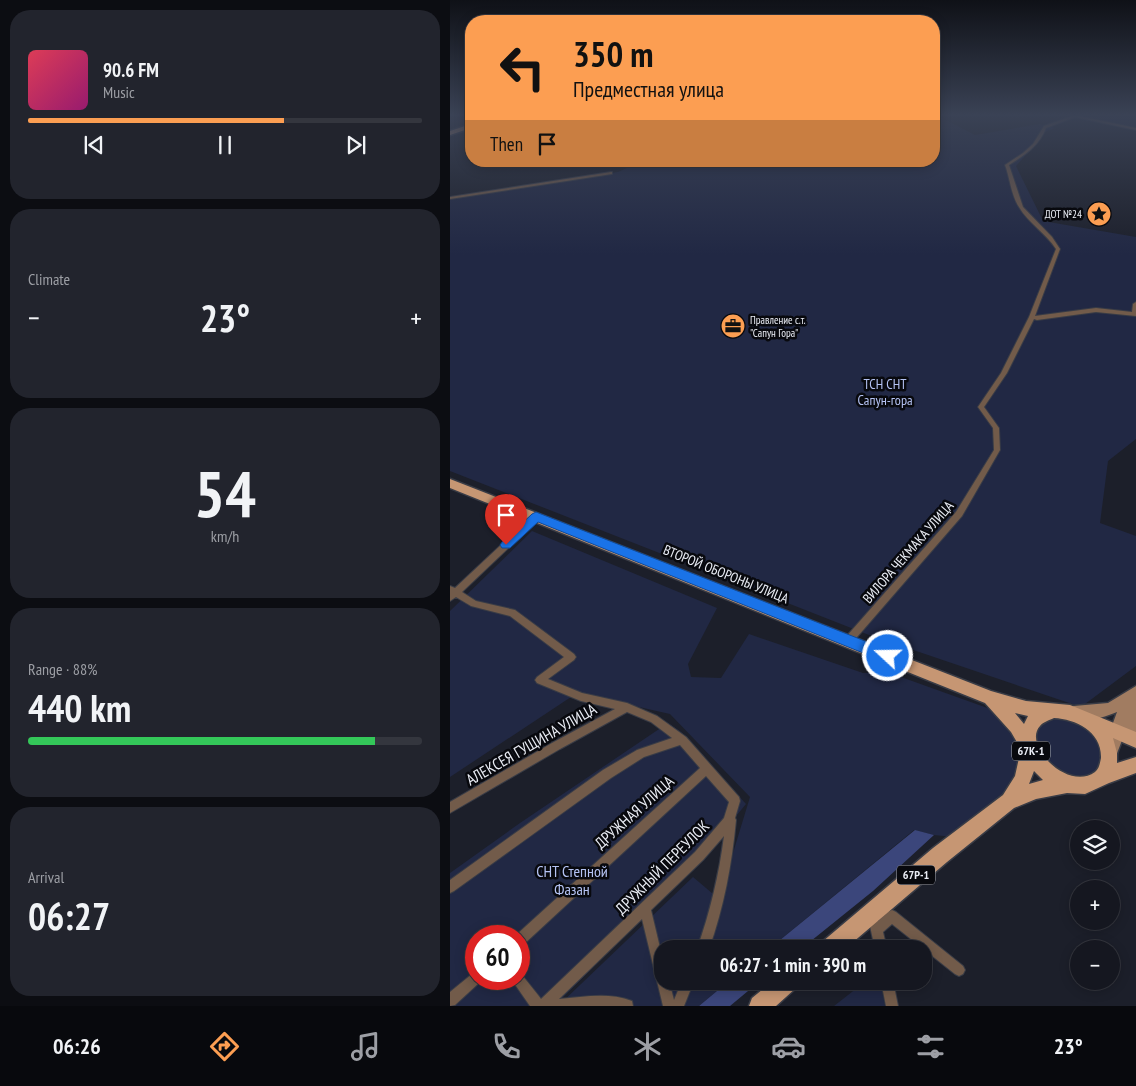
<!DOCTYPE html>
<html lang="en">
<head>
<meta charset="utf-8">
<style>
  body { margin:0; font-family:"PT Sans Narrow",sans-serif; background:#22242d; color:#f1f3f6; height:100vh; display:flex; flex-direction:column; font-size:19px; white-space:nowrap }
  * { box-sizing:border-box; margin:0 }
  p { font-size:16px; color:#9d9fa5 }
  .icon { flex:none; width:28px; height:28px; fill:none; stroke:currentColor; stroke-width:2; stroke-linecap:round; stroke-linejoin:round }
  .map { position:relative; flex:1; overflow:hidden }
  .drawer { display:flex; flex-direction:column; gap:10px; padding:10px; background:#0c0d12; width:450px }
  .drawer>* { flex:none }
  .hud { position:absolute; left:15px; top:15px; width:475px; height:152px; border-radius:20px; box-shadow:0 2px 12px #0003,0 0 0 1px #34363e; background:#fc9e52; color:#111; overflow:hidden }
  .controls { position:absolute; left:620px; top:820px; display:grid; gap:10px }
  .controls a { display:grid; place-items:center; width:50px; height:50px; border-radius:50%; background:#151720; box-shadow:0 2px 12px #0003,0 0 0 1px #34363e; font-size:25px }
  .speed { position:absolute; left:15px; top:925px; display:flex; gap:10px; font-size:25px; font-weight:700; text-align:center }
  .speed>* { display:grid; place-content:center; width:65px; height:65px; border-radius:50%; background:#151720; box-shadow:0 2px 12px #0003,0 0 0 1px #34363e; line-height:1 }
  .speed .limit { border:8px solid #d22; background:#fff; color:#111 }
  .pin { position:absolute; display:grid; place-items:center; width:42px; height:42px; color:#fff; margin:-51px -21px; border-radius:50% 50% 50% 0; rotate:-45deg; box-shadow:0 0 5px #0007 }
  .pin .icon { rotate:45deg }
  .me { position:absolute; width:55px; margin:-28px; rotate:291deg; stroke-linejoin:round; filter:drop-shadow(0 0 4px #0008) }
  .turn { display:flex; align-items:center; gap:18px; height:105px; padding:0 25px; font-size:22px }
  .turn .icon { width:65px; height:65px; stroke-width:2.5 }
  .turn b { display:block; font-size:35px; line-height:42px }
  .then { display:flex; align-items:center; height:48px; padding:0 25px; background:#0003; gap:10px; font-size:19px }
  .big { font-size:38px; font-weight:700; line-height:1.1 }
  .drawer .widget { flex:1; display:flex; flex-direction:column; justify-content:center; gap:8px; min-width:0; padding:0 18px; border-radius:20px; background:#22242d }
  .drawer .dial { align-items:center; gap:0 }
  .dial b { font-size:65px; line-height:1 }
  .song { display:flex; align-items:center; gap:15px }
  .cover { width:60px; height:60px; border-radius:8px; background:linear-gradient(135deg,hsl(350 70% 55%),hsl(320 70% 35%)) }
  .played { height:5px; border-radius:2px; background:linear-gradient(90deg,#fc9e52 65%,#34363e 65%) }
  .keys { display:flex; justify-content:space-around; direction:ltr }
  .heat { display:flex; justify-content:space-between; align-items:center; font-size:28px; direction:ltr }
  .charge { height:8px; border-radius:4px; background:linear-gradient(90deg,#34c759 88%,#34363e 0) }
  .trip { position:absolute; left:204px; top:940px; width:278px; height:50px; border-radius:20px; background:#151720; box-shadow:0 2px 12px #0003,0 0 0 1px #34363e; font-weight:700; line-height:50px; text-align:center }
  .tab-bar { display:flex; height:80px; justify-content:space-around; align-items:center; background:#08090d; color:#9d9fa5 }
  .tab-bar .icon { width:35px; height:35px }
  .tab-bar .active { color:#fc9e52 }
  .tab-bar b { font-size:22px; color:#f1f3f6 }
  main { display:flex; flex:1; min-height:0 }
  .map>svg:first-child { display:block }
  .green { fill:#212844; fill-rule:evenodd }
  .forest { fill:#3b467b }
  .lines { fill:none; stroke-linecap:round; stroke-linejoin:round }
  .minor-casing { stroke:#393c46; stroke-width:2 }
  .secondary-casing { stroke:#393c46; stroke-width:3 }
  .primary-casing { stroke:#393c46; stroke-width:3 }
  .minor { fill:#725b4a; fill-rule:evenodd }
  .secondary { fill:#a17c61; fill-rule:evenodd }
  .primary { fill:#c69673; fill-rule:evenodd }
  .route { fill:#1a73e8; stroke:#114b97 }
  .labels { text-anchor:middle; stroke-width:5; stroke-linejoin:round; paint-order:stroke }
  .far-poi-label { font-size:11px; fill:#eaedf5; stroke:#08090e; text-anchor:end }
  .shield { fill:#08090e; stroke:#a6a9b0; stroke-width:1 }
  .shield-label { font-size:12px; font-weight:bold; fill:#eaedf5 }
  .park-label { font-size:14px; fill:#b5c3f4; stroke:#08090e }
  .street-label { font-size:14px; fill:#eaedf5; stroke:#08090e }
  .near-street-label { font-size:16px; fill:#eaedf5; stroke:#08090e }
  .near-park-label { font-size:16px; fill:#b5c3f4; stroke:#08090e }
</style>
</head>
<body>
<main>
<section class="drawer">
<div class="widget">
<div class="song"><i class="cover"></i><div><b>90.6 FM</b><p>Music</p></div></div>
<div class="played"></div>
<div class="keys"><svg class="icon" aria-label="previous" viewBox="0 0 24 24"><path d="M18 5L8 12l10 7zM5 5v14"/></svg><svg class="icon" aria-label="pause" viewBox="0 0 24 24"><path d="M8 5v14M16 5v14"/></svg><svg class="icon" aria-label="next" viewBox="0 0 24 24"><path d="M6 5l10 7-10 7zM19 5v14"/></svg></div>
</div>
<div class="widget"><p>Climate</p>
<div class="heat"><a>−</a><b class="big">23°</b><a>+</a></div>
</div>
<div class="widget dial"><b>54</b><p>km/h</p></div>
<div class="widget"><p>Range · 88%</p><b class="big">440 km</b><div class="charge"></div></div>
<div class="widget"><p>Arrival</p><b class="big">06:27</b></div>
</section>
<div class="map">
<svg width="686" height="1006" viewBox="0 0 686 1006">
  <rect width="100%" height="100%" fill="#1c1f2a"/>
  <path class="green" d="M484 114 525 135 590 124 605 128 590 134 592 137 566 166 593 221 686 237V439L658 461 650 523 686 536V666L631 707 419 635 0 471V199L168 172 193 161H484Z
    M627 114H686V130L680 127Z
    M82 531 267 608 238 664 241 677 271 678 299 634 413 673 437 672 543 710 558 724 567 742 569 759 565 782 556 795 504 837 484 835 464 830 319 949H212V981H279L249 1006H108L243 877 269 899 300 797 220 714 127 693 0 777V611Z
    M607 718C627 720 652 733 653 756 653 762 649 770 647 775L626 783 592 765 584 733C591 724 596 720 607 718Z
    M218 723 231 732 296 804 245 866 104 1006H0V873L70 823ZM26 936H69V979H26Z
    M416 981H430L435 1006H384Z"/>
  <path class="forest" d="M465 830 484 835 423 891 351 949H319Z
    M279 981H310L280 1006H249Z"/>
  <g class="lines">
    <defs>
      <path id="minor" d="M619 114 686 128V130L625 117 596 128C589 146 575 155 559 165L573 207 602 237 610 249 585 316 646 308 682 312 683 304 686 302V316L646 312 587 320 584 319 557 373 534 407 549 428 550 450 512 516 401 644 398 645 395 644 394 641 395 638 506 512 544 450 543 428 528 407 551 373 579 317 606 249C596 233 578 223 569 207 561 195 560 178 555 165L573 153 583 144 594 126 622 116Z
        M161 172H162V174L0 199V197Z
        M86 514 89 515 90 517 89 519 12 592 26 601 65 610 124 654 126 657 124 660 98 679 132 693 177 703 207 716 236 737 289 797 290 801 285 818 286 820C282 864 274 907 259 949H247C260 912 269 875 274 836L253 860 201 910 212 956V981H219L224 1000 232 981H244L234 1006H213L192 919 109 999C133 997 159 992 182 1001L183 1006H80L64 983 62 979H69V973L72 975 88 995 91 999 245 852 274 818 279 802 256 776 73 945 69 947V936H65L250 768 230 745 194 757 161 778 4 891 0 893V880L153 770 187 750 222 738 201 722 177 712 110 749 0 813V802L102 743 165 709 131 701 87 683 85 680 87 677 114 657 60 616 21 606 6 597 0 601V586L5 588 83 515Z
        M442 910 446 912 513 966 515 970 513 974 509 976 505 974 442 924 433 932 437 949H425L420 926 422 922 426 920 428 921 438 912Z
        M26 972V979H32L30 982 5 1005 0 1006V992L22 974Z
        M431 981H443L448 1006H436Z"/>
      <path id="secondary" d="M686 686V741L681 739 676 730 664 761 659 763 654 761 651 756 667 712C653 718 633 723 619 718L617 713 619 708 624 706 658 703Z"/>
      <path id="primary" d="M21 124V128L0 135V131Z
        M0 479 541 691 576 701 620 705 686 732V748L663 738 667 753V763L686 757V773L659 783 635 794 617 793 586 799 564 808 497 862 395 949H369L372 942 483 848 553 795 565 776 571 749 561 732 535 703 0 488ZM565 713 578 716 574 724ZM604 718C626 719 652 732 651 758 650 763 649 769 645 772 618 792 572 745 590 726 593 722 600 720 604 718ZM584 771 593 780 579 784Z
        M323 981H349L346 988 326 1006H299L302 998Z"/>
    </defs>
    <use href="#minor" class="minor-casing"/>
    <use href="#secondary" class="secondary-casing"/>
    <use href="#primary" class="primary-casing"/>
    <use href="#minor" class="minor"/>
    <use href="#secondary" class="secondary"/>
    <use href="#primary" class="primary"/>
  </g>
  <linearGradient id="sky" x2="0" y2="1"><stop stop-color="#0f1117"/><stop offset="0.45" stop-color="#3a4255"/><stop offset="1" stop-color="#3a4255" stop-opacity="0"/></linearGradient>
  <rect width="686" height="255" fill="url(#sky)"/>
  <path class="route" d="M86 512 443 652 445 656 443 661 438 662 433 661 88 522 60 548H52L50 545 52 542 82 514Z"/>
  <defs>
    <symbol id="sight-disc" viewBox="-11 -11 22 22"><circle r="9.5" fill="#fc9e52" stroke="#08090e"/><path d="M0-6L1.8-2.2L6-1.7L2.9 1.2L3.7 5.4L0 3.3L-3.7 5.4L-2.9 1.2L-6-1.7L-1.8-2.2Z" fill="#111"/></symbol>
    <symbol id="office-disc" viewBox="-11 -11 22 22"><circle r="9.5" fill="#fc9e52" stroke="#08090e"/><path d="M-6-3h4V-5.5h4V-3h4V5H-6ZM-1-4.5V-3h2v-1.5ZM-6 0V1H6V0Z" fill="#111"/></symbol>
  </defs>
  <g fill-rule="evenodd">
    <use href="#sight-disc" x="635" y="200" width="28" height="28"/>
    <use href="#office-disc" x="269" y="312" width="28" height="28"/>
  </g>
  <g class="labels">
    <g class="far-poi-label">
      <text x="632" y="218">ДОТ №24</text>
      <text x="300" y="324" text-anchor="start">Правление с.т.<tspan x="300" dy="13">"Сапун Гора"</tspan></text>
    </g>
    <g class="shield">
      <rect x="562" y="741.5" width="38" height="19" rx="4"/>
      <rect x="447" y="865.5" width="38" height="19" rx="4"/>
    </g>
    <g class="shield-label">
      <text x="581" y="755">67К-1</text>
      <text x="466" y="879">67Р-1</text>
    </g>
    <g class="park-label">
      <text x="435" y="389">ТСН СНТ<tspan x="435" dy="16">Сапун-гора</tspan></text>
    </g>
    <g class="street-label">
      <text transform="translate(458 552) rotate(-49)" y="5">ВИЛОРА ЧЕКМАКА УЛИЦА</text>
      <text transform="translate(276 574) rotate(22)" y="5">ВТОРОЙ ОБОРОНЫ УЛИЦА</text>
    </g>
    <g class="near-street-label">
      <text transform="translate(81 744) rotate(-30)" y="6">АЛЕКСЕЯ ГУЩИНА УЛИЦА</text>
      <text transform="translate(184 812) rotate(-42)" y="6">ДРУЖНАЯ УЛИЦА</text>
      <text transform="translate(212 867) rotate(-45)" y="6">ДРУЖНЫЙ ПЕРЕУЛОК</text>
    </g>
    <g class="near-park-label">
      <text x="122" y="877">СНТ Степной<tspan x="122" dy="18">Фазан</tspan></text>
    </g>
  </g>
</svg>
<div class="controls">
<a><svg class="icon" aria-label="layers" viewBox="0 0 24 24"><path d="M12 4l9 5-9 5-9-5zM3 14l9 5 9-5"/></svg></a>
<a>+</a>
<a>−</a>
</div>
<div class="speed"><div class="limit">60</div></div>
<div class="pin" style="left:56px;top:545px;background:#d93025"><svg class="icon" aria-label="arrive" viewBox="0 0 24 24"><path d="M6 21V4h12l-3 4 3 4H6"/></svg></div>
<svg class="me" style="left:438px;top:656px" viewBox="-20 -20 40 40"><circle r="17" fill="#1a73e8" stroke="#fff" stroke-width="3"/><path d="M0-11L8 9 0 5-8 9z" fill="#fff"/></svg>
<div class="trip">06:27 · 1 min · 390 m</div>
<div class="hud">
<div class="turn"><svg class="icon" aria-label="left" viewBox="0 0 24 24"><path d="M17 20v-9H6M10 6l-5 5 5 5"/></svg><div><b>350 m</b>Предместная улица</div></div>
<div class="then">Then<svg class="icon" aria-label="arrive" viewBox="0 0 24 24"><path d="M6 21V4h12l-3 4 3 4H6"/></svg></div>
</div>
</div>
</main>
<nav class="tab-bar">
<b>06:26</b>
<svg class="icon active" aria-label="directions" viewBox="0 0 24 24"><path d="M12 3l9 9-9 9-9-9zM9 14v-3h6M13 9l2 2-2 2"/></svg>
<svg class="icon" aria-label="music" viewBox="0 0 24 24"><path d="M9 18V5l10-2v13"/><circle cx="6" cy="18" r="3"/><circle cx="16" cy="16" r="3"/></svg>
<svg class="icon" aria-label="phone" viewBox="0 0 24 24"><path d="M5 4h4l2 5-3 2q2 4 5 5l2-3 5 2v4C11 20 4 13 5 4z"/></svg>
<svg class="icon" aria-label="climate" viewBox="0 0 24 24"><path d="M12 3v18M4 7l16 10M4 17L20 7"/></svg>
<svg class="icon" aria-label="car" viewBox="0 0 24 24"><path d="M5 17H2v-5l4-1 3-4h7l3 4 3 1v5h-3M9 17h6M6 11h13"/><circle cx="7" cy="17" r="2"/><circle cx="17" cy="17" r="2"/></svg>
<svg class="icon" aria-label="filters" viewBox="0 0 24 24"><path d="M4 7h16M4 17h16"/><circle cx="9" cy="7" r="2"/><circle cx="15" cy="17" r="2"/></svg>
<b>23°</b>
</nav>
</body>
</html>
